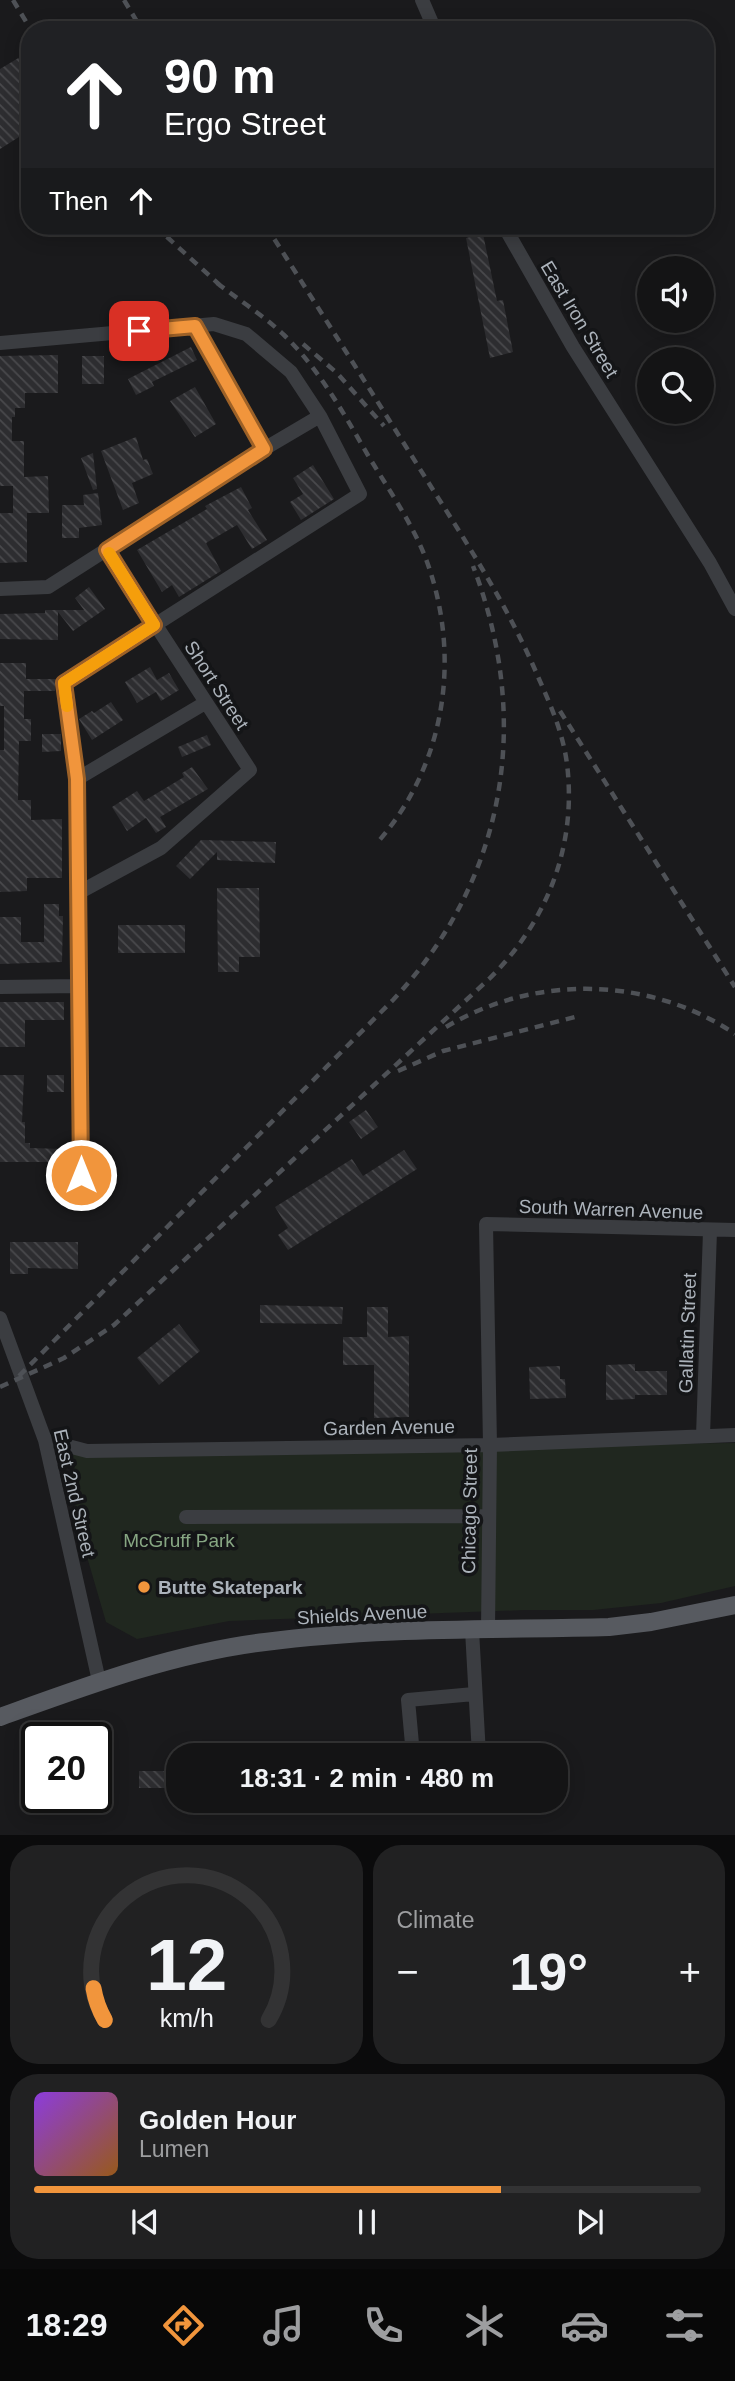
<!DOCTYPE html>
<html lang="en">
<head>
<meta charset="utf-8">
<style>
  body { margin:0; font-family:Arial,sans-serif; background:#212122; color:#f1f3f6; height:100vh; display:flex; flex-direction:column; font-size:26px; white-space:nowrap }
  * { box-sizing:border-box; margin:0 }
  p { font-size:23px; color:#9d9ea0 }
  .icon { flex:none; width:38px; height:38px; fill:none; stroke:currentColor; stroke-width:2; stroke-linecap:round; stroke-linejoin:round }
  .map { position:relative; height:1835px; overflow:hidden }
  .details { display:flex; flex-direction:column; gap:10px; padding:10px; background:#0b0b0c; flex:1 }
  .details>* { flex:none }
  .guide { position:absolute; left:21px; top:21px; width:693px; height:214px; border-radius:28px; box-shadow:0 4px 18px #0003,0 0 0 2px #333334; background:#202124; color:#fff; overflow:hidden }
  .controls { position:absolute; left:637px; top:256px; display:grid; gap:14px }
  .controls a { display:grid; place-items:center; width:77px; height:77px; border-radius:50%; background:#141415; box-shadow:0 4px 18px #0003,0 0 0 2px #333334; font-size:35px }
  .speed { position:absolute; left:21px; top:1722px; display:flex; gap:14px; font-size:35px; font-weight:700; text-align:center }
  .speed>* { display:grid; place-content:center; width:91px; height:91px; border-radius:50%; background:#141415; box-shadow:0 4px 18px #0003,0 0 0 2px #333334; line-height:1 }
  .speed .limit { border:4px solid #111; border-radius:10px; background:#fff; color:#111 }
  .pin { position:absolute; display:grid; place-items:center; width:60px; height:60px; color:#fff; margin:-30px; border-radius:14px; box-shadow:0 4px 10px #0006 }
  .me { position:absolute; width:77px; margin:-38px; rotate:0deg; stroke-linejoin:round; filter:drop-shadow(0 0 5px #0008) }
  .turn { display:flex; align-items:center; gap:24px; height:147px; padding:0 28px; font-size:32px }
  .turn .icon { width:91px; height:91px; stroke-width:2.5 }
  .turn b { display:block; font-size:49px; line-height:60px }
  .then { display:flex; align-items:center; height:66px; padding:0 28px; background:#0003; gap:14px; font-size:26px }
  .big { font-size:52px; font-weight:700; line-height:1.1 }
  .details .tile { flex:1; display:flex; flex-direction:column; justify-content:center; gap:10px; min-width:0; padding:0 24px; border-radius:28px; background:#212122 }
  .details .dial { align-items:center; gap:0 }
  .dial svg { height:182px; overflow:visible; fill:none; stroke:#333334; stroke-width:7; stroke-linecap:round; text-anchor:middle }
  .dial text { fill:#f1f3f6; stroke:none }
  .song { display:flex; align-items:center; gap:21px }
  .cover { width:84px; height:84px; border-radius:10px; background:linear-gradient(135deg,hsl(270 70% 55%),hsl(30 70% 35%)) }
  .played { height:7px; border-radius:4px; background:linear-gradient(90deg,#f1953c 70%,#333334 70%) }
  .keys { display:flex; justify-content:space-around; direction:ltr }
  .heat { display:flex; justify-content:space-between; align-items:center; font-size:38px; direction:ltr }
  .details .tiles { flex:1; display:grid; gap:10px; grid-template-columns:1fr 1fr }
  .tile:last-child { grid-column:span 2 }
  .trip { position:absolute; left:166px; top:1743px; width:402px; height:70px; border-radius:28px; background:#141415; box-shadow:0 4px 18px #0003,0 0 0 2px #333334; font-weight:700; line-height:70px; text-align:center }
  .tabs { display:flex; height:112px; justify-content:space-around; align-items:center; background:#080808; color:#9d9ea0 }
  .tabs .icon { width:49px; height:49px }
  .tabs .active { color:#f1953c }
  .tabs b { font-size:32px; color:#f1f3f6 }
  .map>svg:first-child { display:block }
  .green { fill:#20271f }
  .building { fill:url(#building-back-hatch) }
  .lines { fill:none; stroke-linecap:round; stroke-linejoin:round }
  .minor { stroke:#3b3d41; stroke-width:14 }
  .major { stroke:#575a60; stroke-width:18 }
  .rail { stroke:#4e5156; stroke-width:4.5; stroke-dasharray:9 7; stroke-linecap:butt }
  .route-casing { stroke:#9d6127; stroke-width:18 }
  .route { stroke:#f1953c; stroke-width:12 }
  .slow { stroke:#f59e0b; stroke-width:12 }
  .poi-dot { fill:#f1953c; stroke:#141517; stroke-width:2.5 }
  .labels { text-anchor:middle; stroke-width:7; stroke-linejoin:round; paint-order:stroke }
  .street-label { font-size:19px; fill:#acb3bb; stroke:#141517 }
  .park-label { font-size:19px; fill:#87a683; stroke:#141517 }
  .poi-label { font-size:19px; font-weight:bold; fill:#acb3bb; stroke:#141517; text-anchor:start }
</style>
</head>
<body>
<div class="map">
<svg width="735" height="1835" viewBox="0 0 735 1835">
  <defs>
    <pattern id="building-back-hatch" width="6" height="6" patternUnits="userSpaceOnUse" patternTransform="scale(1.75)"><rect width="6" height="6" fill="#2d2d30"/><path d="M-1 5l2 2M0 0l6 6M5-1l2 2" fill="none" stroke="#49494c"/></pattern>
  </defs>
  <rect width="100%" height="100%" fill="#1a1a1c"/>
  <path class="green" d="M735 1443V1586L661 1603 593 1610H525L229 1621 137 1639 106 1622 76 1519 69 1451Z"/>
  <path class="building" d="M30 51V130L0 149V69Z
    M483 234 497 301 503 300 513 352 490 358 466 238Z
    M191 347 197 360 152 382 154 386 136 395 128 379Z
    M58 355V393H25V408H15V417H12V441H24V477L48 476 49 513H27V562L0 563V513H13V486H0V356Z
    M82 356H104V384H82Z
    M195 387 216 424 195 437 170 401Z
    M136 437 143 460 147 459 153 474 132 483 139 503 123 510 101 451Z
    M93 453 97 489 93 490 81 458Z
    M313 465 334 499 301 520 290 502 303 494 293 478Z
    M241 487 252 508 248 510 267 540 252 549 237 525 206 543 221 571 179 597 172 585 162 592 137 550 207 509 205 506Z
    M98 493 102 525 79 528V538H62V505H84L83 495Z
    M89 587 105 609 73 631 58 612V640L0 639V614L45 613V610H84L75 598Z
    M0 663H26V679H56L55 691H24V719H31V741H19L18 800H31V820L62 819V878H27V891L0 892V750H4V706H0Z
    M150 667 157 680 169 673 179 690 161 701 156 692 137 703 125 682Z
    M111 702 123 720 92 740 79 719 92 711 94 713Z
    M42 734H61V751L42 752Z
    M207 735 211 745 182 757 178 747Z
    M192 767 208 789 160 817 166 827 156 833 146 818 127 831 112 807 137 791 144 801 184 777 182 773Z
    M201 840 276 842 275 863 217 860V852L190 879 176 866Z
    M217 888H259L260 957H239V972H218Z
    M44 904H59V916H63L62 962 0 964V917H21V942H44Z
    M118 925H185V953H118Z
    M0 1002H64V1020H25V1047H0Z
    M0 1075H24L22 1122H25V1143H30V1148L63 1149 62 1165H51V1162H0Z
    M47 1075H64V1092H47Z
    M366 1110 378 1127 361 1139 349 1122Z
    M404 1150 417 1169 288 1250 278 1235 288 1228 275 1207 352 1159 363 1176Z
    M10 1242H78V1269L28 1268V1274H10Z
    M260 1305 343 1307 342 1324 260 1323Z
    M367 1307H388V1337L409 1336V1417L374 1418V1365H343V1337H367Z
    M179 1324 200 1351 159 1385 137 1358Z
    M635 1364V1371H667V1395H635V1399L606 1400V1365Z
    M560 1366V1379H565L566 1398 530 1399 529 1367Z
    M139 1771H178V1788H139Z"/>
  <g class="lines">
    <path class="minor" d="M422 0 435 30
      M504 226 573 347 710 563 735 609
      M195 326 264 449
      M0 343 214 324 246 334 291 372 320 416
      M0 589 48 587 264 449 320 416 360 494 64 683 77 779
      M78 893 161 848 250 770 107 550
      M0 987 79 986
      M81 1175 77 779 205 703
      M0 1318 45 1440 99 1681
      M703 1436 710 1231
      M45 1440 87 1451 490 1445 735 1435
      M186 1517 488 1516
      M472 1630 479 1755
      M488 1630 490 1445 486 1224 735 1230
      M413 1755 408 1700 474 1694"/>
    <path class="major" d="M0 1717C86 1686 174 1653 265 1642 379 1627 495 1630 609 1627L651 1622 735 1605"/>
    <path class="rail" d="M13 0 31 30
      M124 0 142 30
      M155 226 223 288
      M217 283C239 300 264 316 284 335 320 370 344 414 369 457 389 490 412 523 426 559 462 656 446 765 377 843
      M303 344 337 373 384 426
      M560 711 735 987
      M446 1027C535 974 649 976 735 1034
      M398 1071 443 1051 575 1017
      M19 1376 393 1000C507 878 532 720 473 566
      M0 1387 64 1358 114 1325 489 979C547 922 577 846 567 764 563 733 551 706 539 679 510 610 470 548 430 485 376 399 321 312 266 226"/>
  </g>
  <g class="lines">
    <defs>
      <path id="route" d="M81 1175 77 779 64 683 154 625 107 550 264 449 195 326 139 331"/>
    </defs>
    <use href="#route" class="route-casing"/>
    <use href="#route" class="route"/>
    <path class="slow" d="M67 706 64 683 154 625 109 553"/>
  </g>
  <circle class="poi-dot" cx="144" cy="1587" r="7"/>
  <g class="labels">
    <g class="street-label">
      <text transform="translate(580 319) rotate(59)" y="7">East Iron Street</text>
      <text transform="translate(217 685) rotate(57)" y="7">Short Street</text>
      <text transform="translate(611 1209) rotate(2)" y="7">South Warren Avenue</text>
      <text transform="translate(687 1333) rotate(-88)" y="7">Gallatin Street</text>
      <text transform="translate(389 1427) rotate(-1)" y="7">Garden Avenue</text>
      <text transform="translate(75 1493) rotate(77)" y="7">East 2nd Street</text>
      <text transform="translate(469 1511) rotate(-89)" y="7">Chicago Street</text>
      <text transform="translate(362 1614) rotate(-3)" y="7">Shields Avenue</text>
    </g>
    <g class="park-label">
      <text x="179" y="1547">McGruff Park</text>
    </g>
    <g class="poi-label">
      <text x="158" y="1594">Butte Skatepark</text>
    </g>
  </g>
</svg>
<div class="controls">
<a><svg class="icon" aria-label="sound" viewBox="0 0 24 24"><path d="M4 9h4l5-4v14l-5-4H4zM17 9q2 3 0 6"/></svg></a>
<a><svg class="icon" aria-label="search" viewBox="0 0 24 24"><circle cx="10" cy="10" r="6"/><path d="M15 15l6 6"/></svg></a>
</div>
<div class="speed"><div class="limit">20</div></div>
<div class="pin" style="left:139px;top:331px;background:#d93025"><svg class="icon" aria-label="arrive" viewBox="0 0 24 24"><path d="M6 21V4h12l-3 4 3 4H6"/></svg></div>
<svg class="me" style="left:81px;top:1175px" viewBox="-20 -20 40 40"><circle r="17" fill="#f1953c" stroke="#fff" stroke-width="3"/><path d="M0-11L8 9 0 5-8 9z" fill="#fff"/></svg>
<div class="trip">18:31 · 2 min · 480 m</div>
<div class="guide">
<div class="turn"><svg class="icon" aria-label="ahead" viewBox="0 0 24 24"><path d="M12 20V5M6 11l6-6 6 6"/></svg><div><b>90 m</b>Ergo Street</div></div>
<div class="then">Then<svg class="icon" aria-label="ahead" viewBox="0 0 24 24"><path d="M12 20V5M6 11l6-6 6 6"/></svg></div>
</div>
</div>
<section class="details">
<div class="tiles">
<div class="tile dial"><svg viewBox="0 0 100 80">
<path d="M14 69A42 42 0 1 1 86 69"/>
<path d="M14 69A42 42 0 0 1 9 55" stroke="#f1953c"/>
<text x="50" y="56" font-size="32" font-weight="700">12</text>
<text x="50" y="72" font-size="11">km/h</text>
</svg></div>
<div class="tile"><p>Climate</p>
<div class="heat"><a>−</a><b class="big">19°</b><a>+</a></div>
</div>
<div class="tile">
<div class="song"><i class="cover"></i><div><b>Golden Hour</b><p>Lumen</p></div></div>
<div class="played"></div>
<div class="keys"><svg class="icon" aria-label="previous" viewBox="0 0 24 24"><path d="M18 5L8 12l10 7zM5 5v14"/></svg><svg class="icon" aria-label="pause" viewBox="0 0 24 24"><path d="M8 5v14M16 5v14"/></svg><svg class="icon" aria-label="next" viewBox="0 0 24 24"><path d="M6 5l10 7-10 7zM19 5v14"/></svg></div>
</div>
</div>
</section>
<nav class="tabs">
<b>18:29</b>
<svg class="icon active" aria-label="directions" viewBox="0 0 24 24"><path d="M12 3l9 9-9 9-9-9zM9 14v-3h6M13 9l2 2-2 2"/></svg>
<svg class="icon" aria-label="music" viewBox="0 0 24 24"><path d="M9 18V5l10-2v13"/><circle cx="6" cy="18" r="3"/><circle cx="16" cy="16" r="3"/></svg>
<svg class="icon" aria-label="phone" viewBox="0 0 24 24"><path d="M5 4h4l2 5-3 2q2 4 5 5l2-3 5 2v4C11 20 4 13 5 4z"/></svg>
<svg class="icon" aria-label="climate" viewBox="0 0 24 24"><path d="M12 3v18M4 7l16 10M4 17L20 7"/></svg>
<svg class="icon" aria-label="car" viewBox="0 0 24 24"><path d="M5 17H2v-5l4-1 3-4h7l3 4 3 1v5h-3M9 17h6M6 11h13"/><circle cx="7" cy="17" r="2"/><circle cx="17" cy="17" r="2"/></svg>
<svg class="icon" aria-label="filters" viewBox="0 0 24 24"><path d="M4 7h16M4 17h16"/><circle cx="9" cy="7" r="2"/><circle cx="15" cy="17" r="2"/></svg>
</nav>
</body>
</html>
